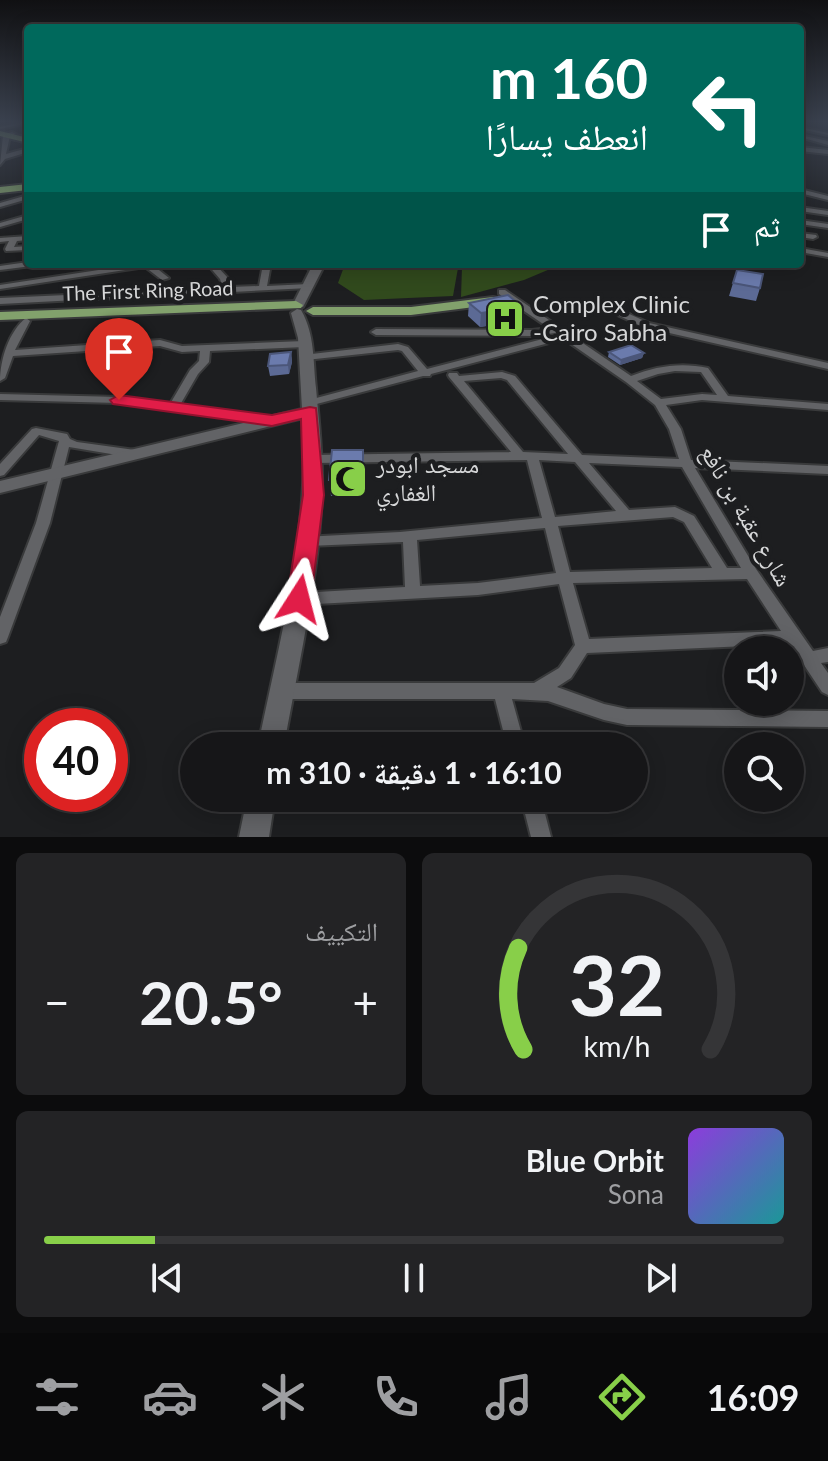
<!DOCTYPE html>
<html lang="ar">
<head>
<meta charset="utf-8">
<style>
  body { margin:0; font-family:Lato,"Noto Naskh Arabic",sans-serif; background:#232325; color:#f1f3f6; direction:rtl; height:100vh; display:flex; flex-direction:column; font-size:30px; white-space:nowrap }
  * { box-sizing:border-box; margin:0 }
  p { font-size:26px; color:#9e9fa2 }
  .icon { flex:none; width:44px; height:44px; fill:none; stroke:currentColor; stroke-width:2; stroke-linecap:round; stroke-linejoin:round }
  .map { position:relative; height:837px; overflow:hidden; direction:ltr }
  .details { display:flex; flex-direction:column; gap:16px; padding:16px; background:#0c0c0d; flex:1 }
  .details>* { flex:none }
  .banner { position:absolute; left:24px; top:24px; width:780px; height:244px; border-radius:8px; box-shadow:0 4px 20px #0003,0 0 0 2px #353537; direction:rtl; background:#00695c; color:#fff; overflow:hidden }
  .buttons { position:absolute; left:724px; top:636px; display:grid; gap:16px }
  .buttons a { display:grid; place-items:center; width:80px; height:80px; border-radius:50%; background:#161618; box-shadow:0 4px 20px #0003,0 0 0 2px #353537; font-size:40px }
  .speed { position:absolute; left:24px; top:708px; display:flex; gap:16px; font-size:40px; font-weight:700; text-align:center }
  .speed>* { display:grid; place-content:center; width:104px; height:104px; border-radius:50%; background:#161618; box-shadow:0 4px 20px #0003,0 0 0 2px #353537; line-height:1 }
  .speed .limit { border:12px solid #d22; background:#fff; color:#111 }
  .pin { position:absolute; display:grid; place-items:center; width:68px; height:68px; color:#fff; margin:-82px -34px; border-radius:50% 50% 50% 0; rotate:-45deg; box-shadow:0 0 8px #0007 }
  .pin .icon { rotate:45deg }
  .me { position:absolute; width:88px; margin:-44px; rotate:9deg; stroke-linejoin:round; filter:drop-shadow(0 0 6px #0008) }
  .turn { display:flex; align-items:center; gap:28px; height:168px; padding:0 24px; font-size:36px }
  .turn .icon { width:104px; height:104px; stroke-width:2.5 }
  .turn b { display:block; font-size:56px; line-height:68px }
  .then { display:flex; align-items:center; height:76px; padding:0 24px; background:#0003; gap:16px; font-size:30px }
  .big { font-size:60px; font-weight:700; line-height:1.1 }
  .details .tile { flex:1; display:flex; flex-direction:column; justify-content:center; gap:12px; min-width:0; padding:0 28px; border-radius:12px; background:#232325 }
  .details .dial { align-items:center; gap:0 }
  .dial svg { height:208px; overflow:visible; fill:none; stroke:#353537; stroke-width:7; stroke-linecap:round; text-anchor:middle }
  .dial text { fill:#f1f3f6; stroke:none }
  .song { display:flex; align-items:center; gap:24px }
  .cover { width:96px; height:96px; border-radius:12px; background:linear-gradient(135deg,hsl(270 70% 55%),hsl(180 70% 35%)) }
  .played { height:8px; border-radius:4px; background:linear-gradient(90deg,#88cf49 15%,#353537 15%) }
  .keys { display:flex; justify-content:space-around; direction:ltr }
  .heat { display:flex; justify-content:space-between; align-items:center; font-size:44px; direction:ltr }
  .details .tiles { flex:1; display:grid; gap:16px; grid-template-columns:1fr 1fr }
  .tile:last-child { grid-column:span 2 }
  .trip { position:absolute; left:180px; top:732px; width:468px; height:80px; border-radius:40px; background:#161618; box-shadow:0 4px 20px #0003,0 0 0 2px #353537; font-weight:700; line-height:80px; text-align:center; direction:rtl }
  .menu { display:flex; height:128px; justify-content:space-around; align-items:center; background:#09090a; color:#9e9fa2 }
  .menu .icon { width:56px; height:56px }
  .menu .selected { color:#88cf49 }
  .menu b { font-size:36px; color:#f1f3f6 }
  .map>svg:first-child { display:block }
  .green { fill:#314a1d }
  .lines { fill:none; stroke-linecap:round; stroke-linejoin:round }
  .street-casing { stroke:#393a3b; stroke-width:4 }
  .secondary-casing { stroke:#393a3b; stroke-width:4 }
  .primary-casing { stroke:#393a3b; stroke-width:4 }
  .street { fill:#626366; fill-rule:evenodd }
  .secondary { fill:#626366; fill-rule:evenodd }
  .primary { fill:#82a16c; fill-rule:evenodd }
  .wall { fill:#5c6a95 }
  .shaded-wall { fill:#4b5679 }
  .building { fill:#6b7bad; stroke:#4b5679; stroke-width:2 }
  .route { fill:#e11d48; stroke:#92132f; stroke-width:2 }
  .labels { text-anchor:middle; stroke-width:8; stroke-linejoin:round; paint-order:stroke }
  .far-street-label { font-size:20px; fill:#d6d7d8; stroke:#1d1e20 }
  .poi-label { font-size:24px; fill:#d6d7d8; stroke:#1d1e20; text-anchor:start }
  .street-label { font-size:24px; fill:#d6d7d8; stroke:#1d1e20 }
</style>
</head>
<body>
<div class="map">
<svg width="828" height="837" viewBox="0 0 828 837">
  <rect width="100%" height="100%" fill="#1d1e20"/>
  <path class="green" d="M345 264H454L458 268 453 296 364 300 338 283Z
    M459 264H562L524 280 461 297 462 267Z"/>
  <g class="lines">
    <defs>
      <path id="street" d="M24 121H28V123L0 129V127Z
        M800 127 828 133V135L800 129Z
        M800 135 828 141V145L800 137Z
        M800 147 828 150V154L800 151Z
        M800 189 828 196V200L800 193Z
        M28 195V199L0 207V203Z
        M800 207 828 211V215L800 211Z
        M28 215V219L0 227V223Z
        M800 220 828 224V228L800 224Z
        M800 233 816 235 817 237 813 239 800 237Z
        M28 236V240L17 241 14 247 28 246V250L6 251 5 249 9 241 0 242V238Z
        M800 248 828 253V257L800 252Z
        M28 262V264H36L32 266 0 270V266Z
        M138 264H157L154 266 169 278 162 280 145 267 0 289V285Z
        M207 264H215L228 278 231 287 259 286 263 264H271L267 286 309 284 313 286 309 288 0 304V298L223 288 220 279Z
        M299 264H310L321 270 314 272Z
        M499 290H505L631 376C656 366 681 362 708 368L728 396 828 404V410L702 400 666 405 681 429 691 460 828 466V474L695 468 756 569 813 651 828 648V662L821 663 828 673V695L822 692 804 665 801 664 790 644 587 653 571 678 557 687 604 704 627 709 828 711V727L627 725 604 720 548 701 512 699 525 746H507L495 699H281L275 696 273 691 275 686 281 683H534L559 668 575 645 559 584 478 595 299 605 294 603 292 599 294 595 299 593 405 587 403 542 308 546 303 545 301 541 303 537 400 532 542 518 527 460 314 463 308 459 314 455 511 452 449 377 448 375 449 373H457L459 376 502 372 515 376 582 455 679 459 669 429 655 405 626 382 564 339 431 374 430 376H423L309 406 304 403 305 401 418 371 402 351 398 350 306 360 301 357 303 355 398 344 408 347 427 369 558 335 555 333 532 336 376 335 371 332 376 329 532 330 549 328 499 294ZM675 371 701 372 717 395 702 394 661 399 637 381 658 374ZM501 378 507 380 568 454 523 452 464 381ZM539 460 575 462 616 511 555 517ZM589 463 682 467 741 568H727L694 516 675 507 629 510ZM673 517 684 522 712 568 570 572 558 526ZM545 528 556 573 478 583 420 586 417 540ZM747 579 781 631 589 639 573 583Z
        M614 307 649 323 828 363V369L643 327 611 312V308Z
        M26 318 30 321 15 350 160 340 182 346 304 341 309 344 304 347 210 351 209 362 198 374 180 405 276 419 278 421 272 424 119 403 0 400V394L119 397 170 404 190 370 199 361 200 351 182 352 160 346 13 356 5 378 0 381C0 360 9 331 26 318Z
        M36 428 67 434 70 439 77 442 135 450 141 454 135 458 69 447 50 523 8 637 6 642 0 644V617L36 523 59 441 39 435 4 475 0 476V464L32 429Z
        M521 798H541L551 837H531Z"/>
      <path id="secondary" d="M12 132 16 134 10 136 6 154 28 148V152L5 159 0 165 3 135Z
        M313 264H325L303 307H295L293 304Z
        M297 309 301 310C315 334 313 362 316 388 319 422 323 457 322 492 319 577 299 662 284 746H258C280 638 310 530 303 418L0 493V481L302 409 298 338 291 313Z
        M247 798H275L269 837H239Z"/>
      <path id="primary" d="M0 131 28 138V143L0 136Z
        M28 184V190L0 193V187Z
        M493 297 498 298V304L411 315H313L306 311 313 307H411Z
        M296 301 303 305 301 308 0 320V312Z"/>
    </defs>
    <use href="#street" class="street-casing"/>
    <use href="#secondary" class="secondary-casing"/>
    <use href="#primary" class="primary-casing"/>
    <use href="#street" class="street"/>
    <use href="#secondary" class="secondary"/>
    <use href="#primary" class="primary"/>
  </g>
  <path class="wall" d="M737 270 760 288 756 301 729 296Z
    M469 303 522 307 520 321 480 327 468 316Z
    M291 352 292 362 289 374 270 376 268 366Z
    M609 352 644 353 642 358 620 365 608 357Z
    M364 465V495L331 496 329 480Z"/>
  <path class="shaded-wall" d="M522 307 520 321 480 327 481 313Z
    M291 352 292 362 289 374 288 365Z
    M644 353 642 358 620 365 621 360Z
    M363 450 364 465V495L363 479Z"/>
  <path class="building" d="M737 270 763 274 760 288 733 283Z
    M508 295 522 307 481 313 469 303Z
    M631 345 644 353 621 360 609 352Z
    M291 352 288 365 268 366 270 354Z
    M332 450H363V479L329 480Z"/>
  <linearGradient id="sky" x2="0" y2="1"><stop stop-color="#101012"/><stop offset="0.51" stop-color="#3a414e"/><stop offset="1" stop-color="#3a414e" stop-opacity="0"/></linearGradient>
  <rect width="828" height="239" fill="url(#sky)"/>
  <path class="route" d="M119 395 272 415 310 407 316 408 324 495 311 599 307 606 299 609 290 606 287 599 303 495 301 419 272 426 113 404 110 400Z"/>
  <defs>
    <symbol id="hospital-square" viewBox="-11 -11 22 22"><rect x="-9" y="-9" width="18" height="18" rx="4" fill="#88cf49" stroke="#1d1e20"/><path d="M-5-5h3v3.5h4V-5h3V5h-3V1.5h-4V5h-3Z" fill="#111"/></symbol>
    <symbol id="mosque-square" viewBox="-11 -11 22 22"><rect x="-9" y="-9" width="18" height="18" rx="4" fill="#88cf49" stroke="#1d1e20"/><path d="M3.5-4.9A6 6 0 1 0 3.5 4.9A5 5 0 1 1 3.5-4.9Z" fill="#111"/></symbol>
  </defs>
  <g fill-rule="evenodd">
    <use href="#hospital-square" x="483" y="297" width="44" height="44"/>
    <use href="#mosque-square" x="326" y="457" width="44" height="44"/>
  </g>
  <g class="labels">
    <g class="far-street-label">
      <text transform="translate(148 291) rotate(-2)" y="7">The First Ring Road</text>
    </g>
    <g class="poi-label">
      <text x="533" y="313">Complex Clinic<tspan x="533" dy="28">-Cairo Sabha</tspan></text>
      <text x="376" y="473">مسجد ابودر<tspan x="376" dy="28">الغفاري</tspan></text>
    </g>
    <g class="street-label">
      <text transform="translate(746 516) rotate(60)" y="8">شارع عقبة بن نافع</text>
    </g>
  </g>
</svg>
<div class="buttons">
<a><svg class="icon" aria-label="sound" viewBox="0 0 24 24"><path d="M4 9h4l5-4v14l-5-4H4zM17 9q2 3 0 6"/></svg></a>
<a><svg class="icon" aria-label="search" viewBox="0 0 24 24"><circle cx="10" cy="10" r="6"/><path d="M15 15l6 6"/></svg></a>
</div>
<div class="speed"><div class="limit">40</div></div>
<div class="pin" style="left:119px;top:400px;background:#d93025"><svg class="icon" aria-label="arrive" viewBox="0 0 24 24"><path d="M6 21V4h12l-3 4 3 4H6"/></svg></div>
<svg class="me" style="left:299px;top:599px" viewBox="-20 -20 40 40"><path d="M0-17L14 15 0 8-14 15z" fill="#e11d48" stroke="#fff" stroke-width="4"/></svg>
<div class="trip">16:10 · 1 دقيقة · 310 m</div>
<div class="banner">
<div class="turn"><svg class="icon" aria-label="left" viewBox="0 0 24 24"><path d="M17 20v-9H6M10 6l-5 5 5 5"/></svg><div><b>160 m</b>انعطف يسارًا</div></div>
<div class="then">ثم<svg class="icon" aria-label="arrive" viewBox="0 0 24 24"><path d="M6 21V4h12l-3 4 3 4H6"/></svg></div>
</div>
</div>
<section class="details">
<div class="tiles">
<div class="tile dial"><svg viewBox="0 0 100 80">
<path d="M14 69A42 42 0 1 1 86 69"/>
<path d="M14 69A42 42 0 0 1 12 30" stroke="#88cf49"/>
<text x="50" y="56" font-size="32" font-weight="700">32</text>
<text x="50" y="72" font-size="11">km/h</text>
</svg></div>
<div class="tile"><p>التكييف</p>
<div class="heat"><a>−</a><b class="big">20.5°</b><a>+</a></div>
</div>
<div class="tile">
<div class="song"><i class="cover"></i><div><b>Blue Orbit</b><p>Sona</p></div></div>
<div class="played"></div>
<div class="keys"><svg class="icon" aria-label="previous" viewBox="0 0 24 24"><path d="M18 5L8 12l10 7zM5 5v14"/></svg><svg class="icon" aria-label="pause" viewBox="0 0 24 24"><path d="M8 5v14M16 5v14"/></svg><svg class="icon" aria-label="next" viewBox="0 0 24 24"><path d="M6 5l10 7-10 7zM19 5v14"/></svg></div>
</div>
</div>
</section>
<nav class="menu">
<b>16:09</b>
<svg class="icon selected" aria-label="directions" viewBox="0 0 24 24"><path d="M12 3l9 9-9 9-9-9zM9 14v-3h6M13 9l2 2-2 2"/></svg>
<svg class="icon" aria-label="music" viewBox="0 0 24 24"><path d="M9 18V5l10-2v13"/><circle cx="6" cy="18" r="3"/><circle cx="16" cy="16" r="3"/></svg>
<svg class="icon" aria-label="phone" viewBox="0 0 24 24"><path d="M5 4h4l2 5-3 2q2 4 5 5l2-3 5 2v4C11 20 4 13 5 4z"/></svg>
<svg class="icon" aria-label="climate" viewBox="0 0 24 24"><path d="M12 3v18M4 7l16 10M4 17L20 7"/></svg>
<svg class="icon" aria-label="car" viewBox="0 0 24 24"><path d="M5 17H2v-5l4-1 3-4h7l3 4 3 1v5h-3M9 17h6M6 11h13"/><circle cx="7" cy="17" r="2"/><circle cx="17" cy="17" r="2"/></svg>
<svg class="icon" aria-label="filters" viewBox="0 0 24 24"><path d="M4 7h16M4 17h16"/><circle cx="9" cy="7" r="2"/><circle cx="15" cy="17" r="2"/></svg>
</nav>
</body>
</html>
